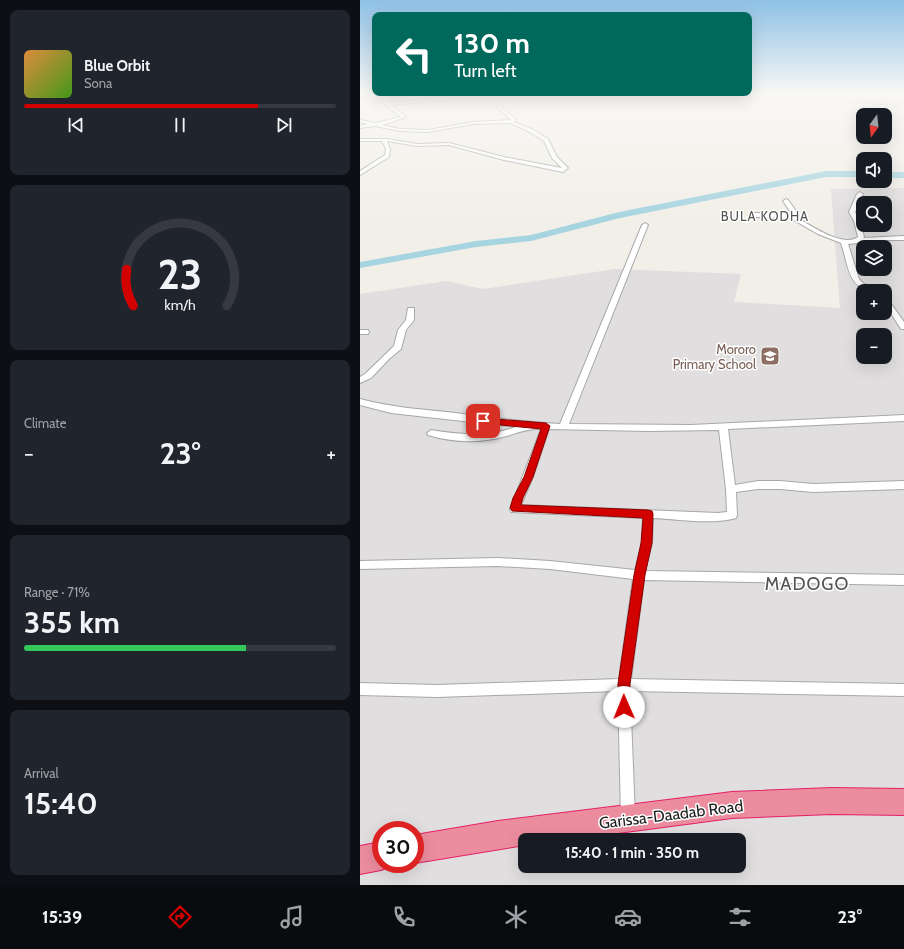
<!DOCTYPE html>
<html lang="en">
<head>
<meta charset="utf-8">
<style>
  body { margin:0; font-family:Cabin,sans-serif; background:#20242c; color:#f1f3f6; height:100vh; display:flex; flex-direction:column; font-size:15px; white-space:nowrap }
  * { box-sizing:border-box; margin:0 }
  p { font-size:13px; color:#9ea1a6 }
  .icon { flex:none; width:22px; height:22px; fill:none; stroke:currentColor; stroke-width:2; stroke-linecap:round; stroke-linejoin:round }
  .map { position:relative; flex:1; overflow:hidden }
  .drawer { display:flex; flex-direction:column; gap:10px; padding:10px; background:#0d0f14; width:360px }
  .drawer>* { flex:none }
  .top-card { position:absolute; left:12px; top:12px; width:380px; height:84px; border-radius:8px; box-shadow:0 4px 16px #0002; background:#00695c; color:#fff; overflow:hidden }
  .needle { width:26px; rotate:195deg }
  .buttons { position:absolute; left:496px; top:108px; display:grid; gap:8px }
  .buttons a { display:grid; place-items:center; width:36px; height:36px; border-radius:8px; background:#171b24; box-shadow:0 4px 16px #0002; font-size:20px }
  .speed { position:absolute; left:12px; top:821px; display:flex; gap:8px; font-size:20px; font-weight:700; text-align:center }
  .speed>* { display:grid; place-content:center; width:52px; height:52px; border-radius:50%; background:#171b24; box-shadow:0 4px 16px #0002; line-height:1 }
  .speed .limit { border:6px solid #d22; background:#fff; color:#111 }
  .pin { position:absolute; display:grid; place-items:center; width:34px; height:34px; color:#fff; margin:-17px; border-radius:8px; box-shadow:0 2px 6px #0006 }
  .me { position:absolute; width:44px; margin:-22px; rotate:359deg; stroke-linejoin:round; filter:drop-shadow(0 0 3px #0008) }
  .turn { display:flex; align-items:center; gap:14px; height:84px; padding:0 16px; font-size:18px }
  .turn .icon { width:52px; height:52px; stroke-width:2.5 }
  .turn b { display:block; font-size:28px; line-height:34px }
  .big { font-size:30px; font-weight:700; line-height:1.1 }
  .drawer .tile { flex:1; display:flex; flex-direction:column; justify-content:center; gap:6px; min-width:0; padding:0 14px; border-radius:8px; background:#20242c }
  .drawer .dial { align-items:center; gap:0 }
  .dial svg { height:104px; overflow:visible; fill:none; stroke:#363941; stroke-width:7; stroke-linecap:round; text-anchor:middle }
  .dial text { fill:#f1f3f6; stroke:none }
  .song { display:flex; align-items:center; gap:12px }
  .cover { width:48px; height:48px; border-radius:6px; background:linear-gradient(135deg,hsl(30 70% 55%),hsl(100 70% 35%)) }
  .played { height:4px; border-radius:2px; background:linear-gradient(90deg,#d30000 75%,#363941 75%) }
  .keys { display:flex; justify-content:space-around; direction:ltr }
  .heat { display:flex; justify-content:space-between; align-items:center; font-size:22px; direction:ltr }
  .charge { height:6px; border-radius:3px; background:linear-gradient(90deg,#34c759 71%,#363941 0) }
  .trip { position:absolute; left:158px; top:833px; width:228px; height:40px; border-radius:8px; background:#171b24; box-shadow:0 4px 16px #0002; font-weight:700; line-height:40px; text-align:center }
  .tabs { display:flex; height:64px; justify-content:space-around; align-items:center; background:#090b0e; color:#9ea1a6 }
  .tabs .icon { width:28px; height:28px }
  .tabs .on { color:#d30000 }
  .tabs b { font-size:18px; color:#f1f3f6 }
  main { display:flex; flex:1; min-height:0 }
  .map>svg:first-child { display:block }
  .residential { fill:#e0dede; fill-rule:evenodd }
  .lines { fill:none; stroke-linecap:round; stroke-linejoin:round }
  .river { fill:#a7d4e1; fill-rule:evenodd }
  .street-casing { stroke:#a8a8a8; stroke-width:2 }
  .highway-casing { stroke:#e52064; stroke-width:2 }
  .street { fill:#fff; fill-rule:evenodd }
  .highway { fill:#ec8d9f; fill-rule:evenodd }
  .route { fill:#d30000; stroke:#890000 }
  .labels { text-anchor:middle; stroke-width:3; stroke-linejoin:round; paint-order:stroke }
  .far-quarter-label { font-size:13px; letter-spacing:1px; fill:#545454; stroke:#fff }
  .education-label { font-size:13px; fill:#785e54; stroke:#fff; text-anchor:end }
  .near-street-label { font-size:16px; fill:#212121; stroke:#fff }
  .near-quarter-label { font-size:18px; letter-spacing:1px; fill:#545454; stroke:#fff }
</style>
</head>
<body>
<main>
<section class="drawer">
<div class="tile">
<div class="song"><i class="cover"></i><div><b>Blue Orbit</b><p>Sona</p></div></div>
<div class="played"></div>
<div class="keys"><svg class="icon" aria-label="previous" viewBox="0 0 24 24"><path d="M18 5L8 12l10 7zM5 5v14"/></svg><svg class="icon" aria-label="pause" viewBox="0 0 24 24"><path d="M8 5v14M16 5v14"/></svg><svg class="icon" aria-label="next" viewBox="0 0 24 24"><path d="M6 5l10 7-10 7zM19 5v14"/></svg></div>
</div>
<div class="tile dial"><svg viewBox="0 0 100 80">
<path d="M14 69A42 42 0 1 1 86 69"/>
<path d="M14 69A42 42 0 0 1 9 41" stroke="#d30000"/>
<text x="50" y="56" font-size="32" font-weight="700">23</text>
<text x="50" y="72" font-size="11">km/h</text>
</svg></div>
<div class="tile"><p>Climate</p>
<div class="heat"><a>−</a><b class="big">23°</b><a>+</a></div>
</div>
<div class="tile"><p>Range · 71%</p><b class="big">355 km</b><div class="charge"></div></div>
<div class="tile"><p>Arrival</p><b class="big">15:40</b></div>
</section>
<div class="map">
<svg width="544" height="885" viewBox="0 0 544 885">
  <rect width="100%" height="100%" fill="#f2efe8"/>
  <path class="residential" d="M544 188V885H0V294L86 281 123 289 255 269 381 274 374 302 480 308 471 189ZM503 203H525V225H503ZM503 247H525V269H503ZM503 291H525V313H503ZM503 335H525V357H503ZM21 830H55V864H21ZM165 840H379V866H165Z"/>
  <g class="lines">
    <path class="river" d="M466 171H503V177H466L260 218 171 241 116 247 0 268V262L116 241 171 235 259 212Z
      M525 172H544V178H525Z"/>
    <defs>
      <path id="street" d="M4 94H14L29 103 112 95H124L142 98 141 107 156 119 154 122 172 129 188 139 197 157 208 168 203 172 144 160 89 145 57 146 27 141 30 149 29 157 0 175V171L25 155 26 149 22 141H0V139H27L57 144 89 143 144 157 202 168 192 158 184 141 168 131 150 123 113 124 68 132 40 131 15 126 0 128V126L8 124 0 122V120L15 123 41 117 26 105 10 95 0 97V95ZM112 97H124L139 100 137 107 151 120 113 122 68 130 40 129 22 125 46 117 32 105Z
        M383 94 411 97 453 96 539 104 537 105 453 98 411 99Z
        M500 192 503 194 495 212 500 221 504 237 503 238 544 236V240H524L488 244 499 279 504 284 518 291C487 291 489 266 481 243L458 234 430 218 392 217 389 215 392 213 432 214 423 201 426 199 428 200 439 215 436 217C450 225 483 248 498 237L494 221 489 212 497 194Z
        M285 223 288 225 209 424 331 425 544 415V421L368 429 375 485 398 481H420L453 484 544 481V489L453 492 420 489H398L376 492 377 515 376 518C354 525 317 519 293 518L292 543 285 571 544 575V585L284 580 271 679 544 684V696L270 691 275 817 273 822 268 824 263 822 261 817 258 691 77 697 0 695V683L77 685 259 679 273 579 190 569 137 566 0 569V561L137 558 190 561 275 570 282 543 283 518 151 512 150 509 181 429C164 428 154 435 139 438 116 443 90 442 68 435L67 433 71 430C101 435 127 437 156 427L31 413 0 405V399C30 407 57 409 87 412 125 417 162 422 200 424L282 225ZM189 429 288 431 359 430 366 489 367 512 358 513 161 505 173 477Z
        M525 297 527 298 544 322V329H541L525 304Z
        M48 308H54V320L46 330 41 349 29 359 11 378 0 383V377L5 374 34 346 38 330 46 320Z
        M0 330H8L9 332 8 334H0Z"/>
      <path id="highway" d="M472 788 544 789V815L472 814 372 818 205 840H165V845L55 863V835L138 821 372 792Z
        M21 842V864H32L31 866 21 870 0 874V846Z"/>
    </defs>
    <use href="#street" class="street-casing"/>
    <use href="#highway" class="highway-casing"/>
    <use href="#street" class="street"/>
    <use href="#highway" class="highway"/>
  </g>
  <linearGradient id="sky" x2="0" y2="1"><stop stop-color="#8ec1e5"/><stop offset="0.43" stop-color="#f9f8f5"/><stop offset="1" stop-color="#f9f8f5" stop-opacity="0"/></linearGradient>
  <rect width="544" height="218" fill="url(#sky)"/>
  <path class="route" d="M123 418 186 423 190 426 173 477 163 498 161 505 288 510 292 511 293 514 292 543 285 575 270 684V707L269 712 264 714 259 712 258 707V684L274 575 281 543 283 518 152 511 150 508 153 498 164 477 181 429 120 423 119 421 120 419Z"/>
  <defs>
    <symbol id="school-square" viewBox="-11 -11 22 22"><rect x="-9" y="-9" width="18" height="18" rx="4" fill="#8d6e63" stroke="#fff"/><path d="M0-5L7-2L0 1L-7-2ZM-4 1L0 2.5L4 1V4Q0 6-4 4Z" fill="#fff"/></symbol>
  </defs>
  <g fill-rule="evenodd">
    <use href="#school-square" x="399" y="345" width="22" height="22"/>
  </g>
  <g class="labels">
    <g class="far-quarter-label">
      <text x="405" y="221">BULA KODHA</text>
    </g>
    <g class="education-label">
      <text x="396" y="354">Mororo<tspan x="396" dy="15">Primary School</tspan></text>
    </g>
    <g class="near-street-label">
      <text transform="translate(311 814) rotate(-7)" y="6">Garissa-Daadab Road</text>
    </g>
    <g class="near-quarter-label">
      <text x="447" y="590">MADOGO</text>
    </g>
  </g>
</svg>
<div class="buttons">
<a><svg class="needle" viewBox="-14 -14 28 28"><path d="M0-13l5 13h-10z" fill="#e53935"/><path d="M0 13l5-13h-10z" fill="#9ea1a6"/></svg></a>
<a><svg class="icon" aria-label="sound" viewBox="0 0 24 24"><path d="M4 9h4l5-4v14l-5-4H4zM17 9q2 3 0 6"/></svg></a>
<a><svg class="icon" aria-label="search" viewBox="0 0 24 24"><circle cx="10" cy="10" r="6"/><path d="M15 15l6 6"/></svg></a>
<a><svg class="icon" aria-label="layers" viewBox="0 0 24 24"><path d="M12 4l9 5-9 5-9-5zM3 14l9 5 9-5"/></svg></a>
<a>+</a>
<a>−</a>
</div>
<div class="speed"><div class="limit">30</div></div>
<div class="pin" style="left:123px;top:421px;background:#d93025"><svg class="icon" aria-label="arrive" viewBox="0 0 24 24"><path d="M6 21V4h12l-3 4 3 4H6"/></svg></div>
<svg class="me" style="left:264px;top:707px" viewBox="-20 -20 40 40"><circle r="19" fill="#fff"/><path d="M0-13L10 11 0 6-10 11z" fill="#d30000"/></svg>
<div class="trip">15:40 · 1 min · 350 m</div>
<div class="top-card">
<div class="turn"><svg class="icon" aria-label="left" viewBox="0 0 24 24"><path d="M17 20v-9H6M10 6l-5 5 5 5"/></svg><div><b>130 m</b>Turn left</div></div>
</div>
</div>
</main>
<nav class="tabs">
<b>15:39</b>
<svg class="icon on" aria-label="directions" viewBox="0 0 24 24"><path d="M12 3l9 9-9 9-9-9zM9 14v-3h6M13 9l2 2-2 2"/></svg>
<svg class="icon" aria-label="music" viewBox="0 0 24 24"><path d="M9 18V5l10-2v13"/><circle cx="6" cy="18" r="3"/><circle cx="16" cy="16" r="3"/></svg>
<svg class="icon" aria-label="phone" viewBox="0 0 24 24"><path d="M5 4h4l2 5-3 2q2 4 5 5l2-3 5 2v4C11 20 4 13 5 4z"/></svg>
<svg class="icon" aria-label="climate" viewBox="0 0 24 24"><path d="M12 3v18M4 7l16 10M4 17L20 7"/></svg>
<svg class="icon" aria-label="car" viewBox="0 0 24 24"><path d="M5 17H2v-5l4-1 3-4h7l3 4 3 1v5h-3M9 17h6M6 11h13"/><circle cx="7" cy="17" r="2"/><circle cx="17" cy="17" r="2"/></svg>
<svg class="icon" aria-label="filters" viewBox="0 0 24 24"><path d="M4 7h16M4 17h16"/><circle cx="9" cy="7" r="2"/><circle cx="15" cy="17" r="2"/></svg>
<b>23°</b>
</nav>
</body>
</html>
